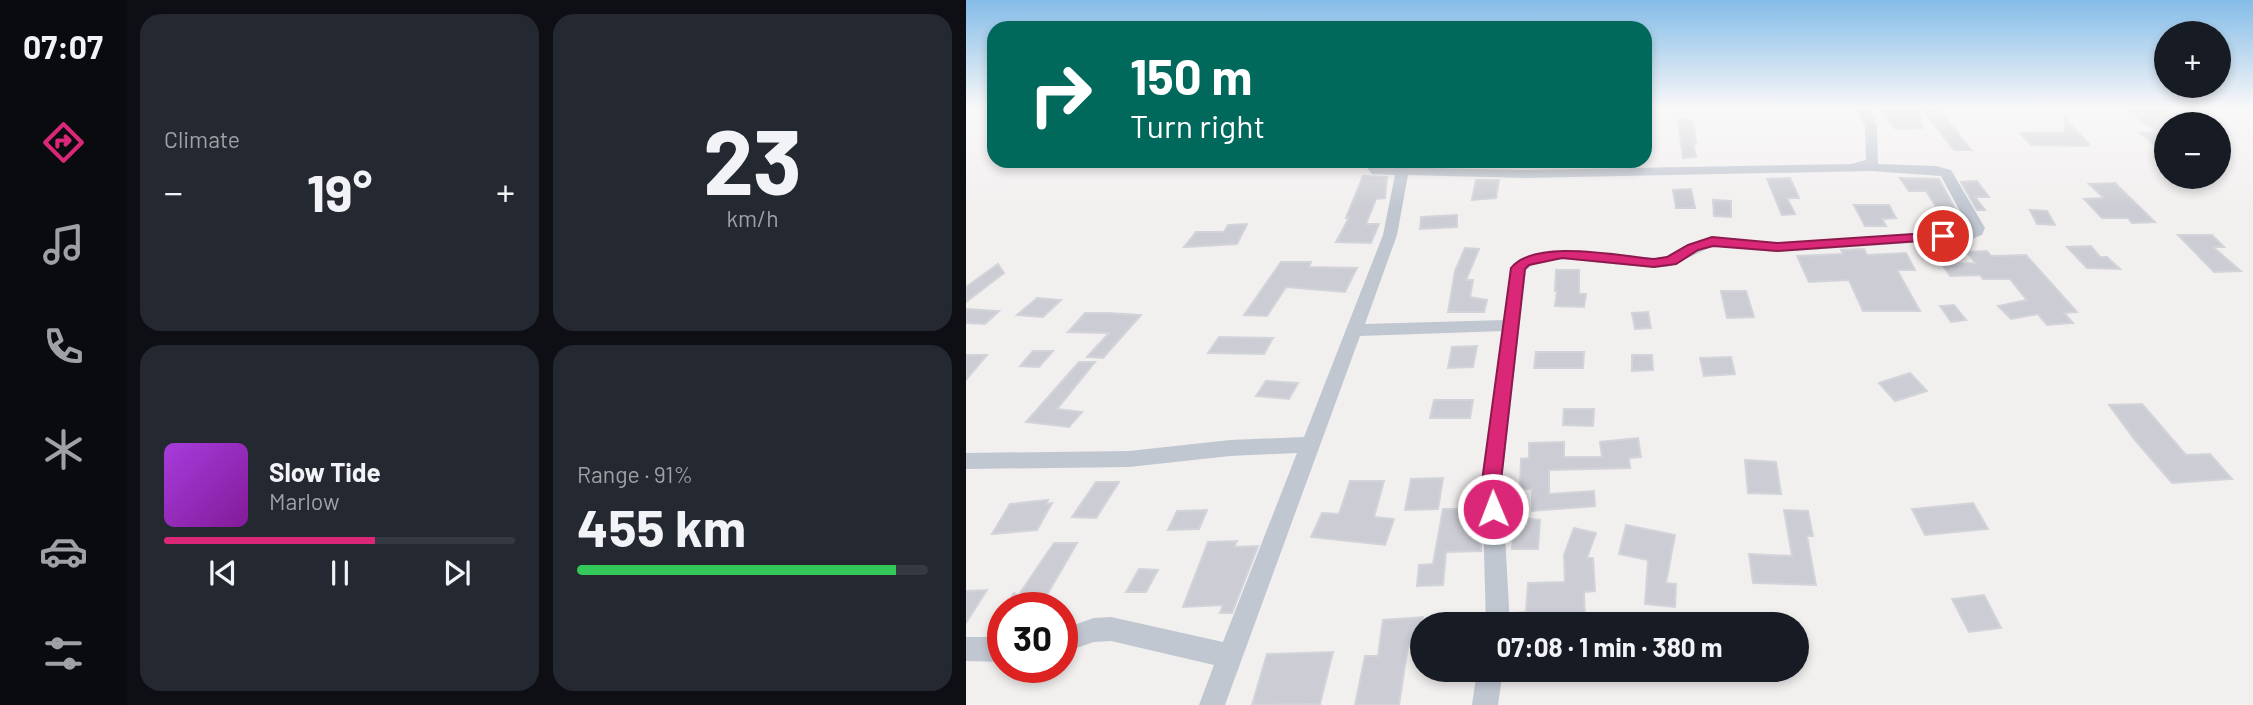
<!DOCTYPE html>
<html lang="en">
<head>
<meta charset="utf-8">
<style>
  body { margin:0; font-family:Barlow,sans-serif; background:#242831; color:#f1f3f6; height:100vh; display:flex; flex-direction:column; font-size:26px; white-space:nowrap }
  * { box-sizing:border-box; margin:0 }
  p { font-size:23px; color:#9ea1a6 }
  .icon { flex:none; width:38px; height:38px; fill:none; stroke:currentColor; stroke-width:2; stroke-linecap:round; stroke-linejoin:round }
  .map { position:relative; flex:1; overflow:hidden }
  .drawer { display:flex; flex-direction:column; gap:14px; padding:14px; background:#0d0f14; width:840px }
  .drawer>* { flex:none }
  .banner { position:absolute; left:21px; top:21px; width:665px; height:147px; border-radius:21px; box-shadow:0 4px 10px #0003; background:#00695c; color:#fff; overflow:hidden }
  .controls { position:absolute; left:1188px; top:21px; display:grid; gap:14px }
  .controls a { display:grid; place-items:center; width:77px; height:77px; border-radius:50%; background:#171b24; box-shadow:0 4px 10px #0003; font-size:35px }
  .speed { position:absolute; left:21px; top:592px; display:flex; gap:14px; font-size:35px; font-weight:700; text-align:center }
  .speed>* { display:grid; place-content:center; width:91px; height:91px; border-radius:50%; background:#171b24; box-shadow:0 4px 10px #0003; line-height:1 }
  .speed .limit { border:10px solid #d22; background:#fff; color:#111 }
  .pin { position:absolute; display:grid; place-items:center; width:60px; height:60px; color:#fff; margin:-30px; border:4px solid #fff; border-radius:50%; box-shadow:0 2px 7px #0007 }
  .me { position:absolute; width:77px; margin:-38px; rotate:359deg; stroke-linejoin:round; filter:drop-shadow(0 0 5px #0008) }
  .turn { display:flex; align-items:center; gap:24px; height:147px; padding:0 28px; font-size:32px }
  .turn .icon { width:91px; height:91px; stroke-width:2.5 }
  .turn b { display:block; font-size:49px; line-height:60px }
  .big { font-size:52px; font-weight:700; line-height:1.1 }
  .drawer .tile { flex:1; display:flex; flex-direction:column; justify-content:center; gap:10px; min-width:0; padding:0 24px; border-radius:21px; background:#242831 }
  .drawer .dial { align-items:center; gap:0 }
  .dial b { font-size:91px; line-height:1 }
  .song { display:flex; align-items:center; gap:21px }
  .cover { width:84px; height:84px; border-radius:10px; background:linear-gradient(135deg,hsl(280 70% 55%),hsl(290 70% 35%)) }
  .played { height:7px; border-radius:4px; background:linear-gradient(90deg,#db2777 60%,#363941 60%) }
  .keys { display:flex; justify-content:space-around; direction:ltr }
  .heat { display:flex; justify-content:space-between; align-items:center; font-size:38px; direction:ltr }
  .charge { height:10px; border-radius:5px; background:linear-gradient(90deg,#34c759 91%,#363941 0) }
  .drawer .tiles { flex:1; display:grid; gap:14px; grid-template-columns:repeat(2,1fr) }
  .trip { position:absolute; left:444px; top:612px; width:399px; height:70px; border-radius:35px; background:#171b24; box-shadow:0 4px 10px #0003; font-weight:700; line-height:70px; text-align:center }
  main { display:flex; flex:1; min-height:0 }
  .dock { display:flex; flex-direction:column; width:126px; justify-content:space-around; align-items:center; background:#090b0e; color:#9ea1a6 }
  .dock .icon { width:49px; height:49px }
  .dock .on { color:#db2777 }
  .dock b { font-size:32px; color:#f1f3f6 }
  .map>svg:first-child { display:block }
  .building { fill:#cccdd4; stroke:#d3d4da; stroke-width:2 }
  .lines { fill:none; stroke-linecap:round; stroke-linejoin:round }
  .minor { fill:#c0c7d1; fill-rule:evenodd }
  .route { fill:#db2777; stroke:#8e194d; stroke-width:2 }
</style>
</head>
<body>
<main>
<nav class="dock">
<b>07:07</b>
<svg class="icon on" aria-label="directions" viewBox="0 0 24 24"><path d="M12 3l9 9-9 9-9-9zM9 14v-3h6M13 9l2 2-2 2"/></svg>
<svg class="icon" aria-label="music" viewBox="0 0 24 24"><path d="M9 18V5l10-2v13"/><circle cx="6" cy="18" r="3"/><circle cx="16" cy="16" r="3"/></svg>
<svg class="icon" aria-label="phone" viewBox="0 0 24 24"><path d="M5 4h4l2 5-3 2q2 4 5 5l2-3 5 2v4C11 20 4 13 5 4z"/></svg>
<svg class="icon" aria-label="climate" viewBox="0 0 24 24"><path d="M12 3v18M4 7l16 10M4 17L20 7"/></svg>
<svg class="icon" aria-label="car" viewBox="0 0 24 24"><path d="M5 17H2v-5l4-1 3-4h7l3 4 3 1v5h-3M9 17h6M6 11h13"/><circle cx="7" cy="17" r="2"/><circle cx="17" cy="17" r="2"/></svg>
<svg class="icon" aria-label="filters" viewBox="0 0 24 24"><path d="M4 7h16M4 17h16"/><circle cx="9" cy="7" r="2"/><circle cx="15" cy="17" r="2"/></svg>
</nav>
<section class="drawer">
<div class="tiles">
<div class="tile"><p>Climate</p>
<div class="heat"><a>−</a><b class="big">19°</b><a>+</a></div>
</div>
<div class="tile dial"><b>23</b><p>km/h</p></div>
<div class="tile">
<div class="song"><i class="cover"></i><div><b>Slow Tide</b><p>Marlow</p></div></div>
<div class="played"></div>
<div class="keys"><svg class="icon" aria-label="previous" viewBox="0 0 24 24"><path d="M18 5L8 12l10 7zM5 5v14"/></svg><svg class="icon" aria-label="pause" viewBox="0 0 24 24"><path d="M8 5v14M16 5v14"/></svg><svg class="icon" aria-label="next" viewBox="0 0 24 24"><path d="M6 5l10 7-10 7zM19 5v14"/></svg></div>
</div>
<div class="tile"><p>Range · 91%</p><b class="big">455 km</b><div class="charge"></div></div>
</div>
</section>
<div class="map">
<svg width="1287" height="705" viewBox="0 0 1287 705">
  <rect width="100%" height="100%" fill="#f2efef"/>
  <path class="building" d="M912 109H952L957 128 930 129Z
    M956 109H972L1005 150H988Z
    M1160 109H1216L1238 124H1200V144L1189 145 1174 133 1191 132Z
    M719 118 720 121H727L730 144H727L730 157 717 158 712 120Z
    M1099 118 1123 144H1119L1121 146 1065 145 1054 133 1099 132Z
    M397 176 421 177 419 198 410 199 400 224H413L405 243 370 242 383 218H380Z
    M824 178 833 198H821L829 214 816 215 801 179Z
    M934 178 973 179 999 227H983L960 191H943Z
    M510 180H533L530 198 506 200Z
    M1011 181 1023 197H1009L1019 210H1011L995 182Z
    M1149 183 1189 222 1166 223 1162 218H1136L1118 199 1138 198 1123 184Z
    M725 189 729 208H710L707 190Z
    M747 200 765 201V217L748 216Z
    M888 205H923L930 218 916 219 920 226H899Z
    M1064 210 1081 211 1089 225 1071 224Z
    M491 215V227L454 229 455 217Z
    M281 224 271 244 218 247 230 232H258L262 225Z
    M1212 235H1246L1258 247H1247L1275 271 1248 272Z
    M1125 246 1134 257H1141L1154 269 1121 268 1101 247Z
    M499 248 513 249 500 280H507L504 297 521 300 518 312H482L489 271Z
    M898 249 901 255 940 253 949 270H931L954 311H897L883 280 843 282 831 256 877 254 875 250Z
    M1021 251 1025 256 1060 255 1111 312 1098 313 1107 323 1081 325 1072 314 1045 319 1032 306 1061 300 1044 279H1017L1014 275 984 276 976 264 1009 263 1001 252Z
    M315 262H345L343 267 391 268 379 292 320 287 301 316 278 315Z
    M32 264 38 273 0 302V287Z
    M590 270H613V294H620L618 307 589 306 591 291H589Z
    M755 291H780L788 317 761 318Z
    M71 298 95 300 77 317 51 315Z
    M988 305 1000 320 985 322 974 306Z
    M0 309 33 311 19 324 0 323Z
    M682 312 685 328 669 329 666 313Z
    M119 313H143L175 315 137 358 121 357 143 333 102 332Z
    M253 337 307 338 298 354 242 353Z
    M511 346 507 367 482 368 486 347Z
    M67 351H87L73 367 54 366Z
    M570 352H618L617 368H568Z
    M0 355H21L0 380Z
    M666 355H686L687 370 666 371Z
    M765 357 769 374 738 376 734 358Z
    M113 362H129L91 409 116 412 103 427 60 422Z
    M944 373 961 391 929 401 913 383Z
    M300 381 332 383 323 399 290 396Z
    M468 400H507L504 418H464Z
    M1176 404 1220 455 1244 454 1266 479 1206 483 1169 440 1143 405Z
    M598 409H628L627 426 597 425Z
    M672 438 675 457 663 458 664 468 583 470V494L628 491 629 506 566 511V489H554L555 459 563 458V443L598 442V457H636L634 442Z
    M779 460 810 462 815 494 782 493Z
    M477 478 472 509 439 510 445 479Z
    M384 481H418L408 517 428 519 419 545 345 537 356 513 373 514Z
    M130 482H153L130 518 106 517Z
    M82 500 80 504 86 503 71 530 26 534 44 504Z
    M1007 503 1022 529 959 535 946 509Z
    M477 509H514L515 551 480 552 477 585 451 586 453 565 467 564Z
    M241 510 233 529 202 530 211 511Z
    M818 510 842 511 847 536H841L850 585 787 583 783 554 826 556Z
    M549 517 574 520 572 549H546Z
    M660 525 709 535 700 583 710 584 709 607 679 604 682 560 653 554Z
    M608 528 630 533 621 558H627L629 591 618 592 619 625H551V613L560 612 562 583 599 582 598 555Z
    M271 541 268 547 292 546 266 613H254L257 605 217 607 242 542Z
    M88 543H111L74 607H39L48 593 52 596Z
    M173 569 192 570 180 592H160Z
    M21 590 0 623V591Z
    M1018 595 1035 628 1003 632 986 599Z
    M457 617 455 645 442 646 433 705H389L399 656H412L417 620Z
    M367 652 354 704 286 705 301 654Z"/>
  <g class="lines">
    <path class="minor" d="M891 109H903L911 126 912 164 970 166 985 170 1019 228 1016 235 1005 239 811 252 747 246 705 266 688 268 597 259 569 263 560 270 536 481 544 625H520L516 481 538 331 394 336 259 705H233L248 665 145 641 128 642 96 653V629L128 618 145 617 257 642 331 453 264 456 163 467 0 469V453L163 451 264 440 338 437 417 235 429 175 406 174 402 169 403 161H415V167L559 170 885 164 900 160 899 126ZM905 171 975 176 1004 230 811 244 746 238 722 245 701 257 688 258 597 250 559 257 544 268 539 320 399 324 431 235 442 175 559 178Z
      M0 637H37V662L0 661Z
      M511 670H537L532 705H506Z"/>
  </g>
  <linearGradient id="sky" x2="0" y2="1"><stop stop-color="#84bce8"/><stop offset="0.52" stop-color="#f9f8f8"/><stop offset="1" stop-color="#f9f8f8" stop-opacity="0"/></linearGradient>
  <rect width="1287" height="208" fill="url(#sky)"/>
  <path class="route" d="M977 232 984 236 982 239 811 251 747 246 732 250 710 264 688 267 596 258 563 265 559 269 535 481 537 509 534 515 527 517 520 515 517 509 516 481 545 268C569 238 654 256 688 259L701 257 722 245 746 237 811 243Z"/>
</svg>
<div class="controls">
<a>+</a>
<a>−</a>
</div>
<div class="speed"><div class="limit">30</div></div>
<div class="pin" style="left:977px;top:236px;background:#d93025"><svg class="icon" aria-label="arrive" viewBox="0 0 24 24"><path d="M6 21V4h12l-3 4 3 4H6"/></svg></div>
<svg class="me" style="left:527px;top:509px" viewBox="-20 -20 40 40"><circle r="17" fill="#db2777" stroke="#fff" stroke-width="3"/><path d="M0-11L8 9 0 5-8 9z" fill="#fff"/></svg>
<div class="trip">07:08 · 1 min · 380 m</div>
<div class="banner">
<div class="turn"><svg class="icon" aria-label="right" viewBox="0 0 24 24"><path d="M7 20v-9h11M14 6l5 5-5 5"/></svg><div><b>150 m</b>Turn right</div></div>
</div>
</div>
</main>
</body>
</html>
